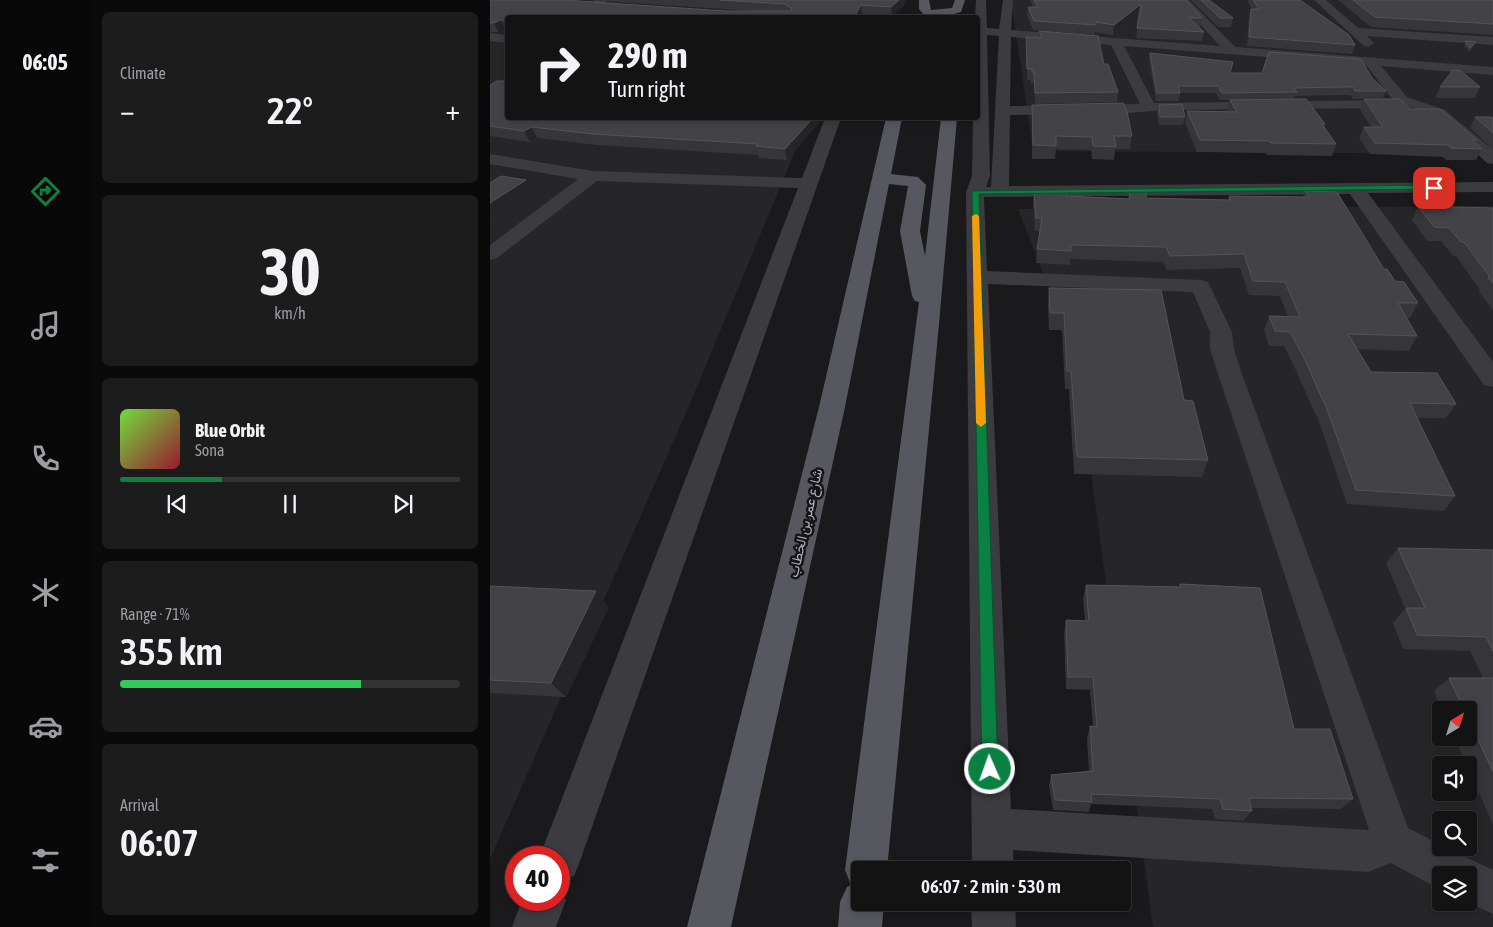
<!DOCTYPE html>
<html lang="en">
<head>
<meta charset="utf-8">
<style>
  body { margin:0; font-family:"Asap Condensed",Vazirmatn,sans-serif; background:#1d1c1d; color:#f1f3f6; height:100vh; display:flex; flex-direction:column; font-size:19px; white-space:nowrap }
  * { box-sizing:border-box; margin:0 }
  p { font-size:16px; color:#9d9ea0 }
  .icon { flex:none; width:28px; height:28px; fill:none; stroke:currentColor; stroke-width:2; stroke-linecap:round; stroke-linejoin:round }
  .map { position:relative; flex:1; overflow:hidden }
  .side { display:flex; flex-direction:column; gap:12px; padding:12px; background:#0b0a0b; width:400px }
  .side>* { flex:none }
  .top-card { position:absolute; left:15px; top:15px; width:475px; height:105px; border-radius:5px; box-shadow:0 2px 8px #0003,0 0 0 1px #333234; background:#141314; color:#f1f3f6; overflow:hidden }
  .needle { width:32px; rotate:38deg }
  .buttons { position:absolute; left:942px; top:701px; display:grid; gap:10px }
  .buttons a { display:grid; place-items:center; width:45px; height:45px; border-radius:5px; background:#141314; box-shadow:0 2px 8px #0003,0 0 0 1px #333234; font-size:25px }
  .speed { position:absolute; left:15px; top:846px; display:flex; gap:10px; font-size:25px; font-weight:700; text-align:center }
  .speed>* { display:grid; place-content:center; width:65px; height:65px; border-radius:50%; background:#141314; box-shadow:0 2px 8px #0003,0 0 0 1px #333234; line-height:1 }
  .speed .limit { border:8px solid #d22; background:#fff; color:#111 }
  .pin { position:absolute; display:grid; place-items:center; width:42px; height:42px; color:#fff; margin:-21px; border-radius:10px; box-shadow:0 2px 8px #0006 }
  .me { position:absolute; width:55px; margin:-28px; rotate:358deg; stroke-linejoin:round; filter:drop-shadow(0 0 4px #0008) }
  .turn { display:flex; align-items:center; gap:18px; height:105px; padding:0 20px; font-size:22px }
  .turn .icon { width:65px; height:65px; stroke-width:2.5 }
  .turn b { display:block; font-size:35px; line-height:42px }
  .big { font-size:38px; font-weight:600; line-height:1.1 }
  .side .widget { flex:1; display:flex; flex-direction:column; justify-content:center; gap:8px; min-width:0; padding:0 18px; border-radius:8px; background:#1d1c1d }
  .side .dial { align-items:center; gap:0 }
  .dial b { font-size:65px; line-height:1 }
  .song { display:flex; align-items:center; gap:15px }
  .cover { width:60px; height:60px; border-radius:8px; background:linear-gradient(135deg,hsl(100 70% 55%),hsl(350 70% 35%)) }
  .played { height:5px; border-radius:2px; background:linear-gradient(90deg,#0b8043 30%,#333234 30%) }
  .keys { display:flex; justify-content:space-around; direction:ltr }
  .heat { display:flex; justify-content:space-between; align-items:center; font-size:28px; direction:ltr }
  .charge { height:8px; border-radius:4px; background:linear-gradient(90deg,#34c759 71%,#333234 0) }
  .trip { position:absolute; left:361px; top:861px; width:280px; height:50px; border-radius:5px; background:#141314; box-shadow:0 2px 8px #0003,0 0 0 1px #333234; font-weight:600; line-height:50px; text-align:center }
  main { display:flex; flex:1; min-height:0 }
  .menu { display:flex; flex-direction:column; width:90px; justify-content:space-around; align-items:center; background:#080808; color:#9d9ea0 }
  .menu .icon { width:35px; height:35px }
  .menu .selected { color:#0b8043 }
  .menu b { font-size:22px; color:#f1f3f6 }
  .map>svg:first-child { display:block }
  .built { fill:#262528; fill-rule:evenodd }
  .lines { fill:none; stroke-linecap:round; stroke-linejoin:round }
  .minor { fill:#3b3b40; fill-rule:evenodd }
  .major { fill:#57575f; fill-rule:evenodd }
  .wall { fill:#363539 }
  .shaded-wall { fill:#252427 }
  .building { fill:#434247; stroke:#535359 }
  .route { fill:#0b8043; stroke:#07532c }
  .slow { fill:#f59e0b }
  .labels { text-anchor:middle; stroke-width:5; stroke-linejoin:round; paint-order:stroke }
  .street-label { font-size:14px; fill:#acaeba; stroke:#151417 }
</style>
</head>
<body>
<main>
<nav class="menu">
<b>06:05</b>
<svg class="icon selected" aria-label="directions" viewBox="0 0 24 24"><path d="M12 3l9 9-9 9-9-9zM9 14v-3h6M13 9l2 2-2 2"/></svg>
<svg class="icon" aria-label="music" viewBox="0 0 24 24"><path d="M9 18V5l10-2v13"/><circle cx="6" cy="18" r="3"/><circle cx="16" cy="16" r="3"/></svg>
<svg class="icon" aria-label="phone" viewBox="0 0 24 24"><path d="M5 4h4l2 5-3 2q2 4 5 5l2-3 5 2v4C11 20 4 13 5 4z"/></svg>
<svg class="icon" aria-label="climate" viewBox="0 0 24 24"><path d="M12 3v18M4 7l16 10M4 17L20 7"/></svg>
<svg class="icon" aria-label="car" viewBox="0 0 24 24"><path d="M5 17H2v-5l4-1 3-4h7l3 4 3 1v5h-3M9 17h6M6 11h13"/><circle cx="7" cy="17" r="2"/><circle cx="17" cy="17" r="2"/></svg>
<svg class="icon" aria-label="filters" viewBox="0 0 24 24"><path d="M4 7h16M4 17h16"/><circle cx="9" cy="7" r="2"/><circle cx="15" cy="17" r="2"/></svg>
</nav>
<section class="side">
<div class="widget"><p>Climate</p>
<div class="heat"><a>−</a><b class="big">22°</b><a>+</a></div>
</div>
<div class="widget dial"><b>30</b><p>km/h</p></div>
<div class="widget">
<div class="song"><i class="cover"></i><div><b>Blue Orbit</b><p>Sona</p></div></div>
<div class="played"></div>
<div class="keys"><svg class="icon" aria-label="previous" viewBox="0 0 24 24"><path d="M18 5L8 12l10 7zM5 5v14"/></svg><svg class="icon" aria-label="pause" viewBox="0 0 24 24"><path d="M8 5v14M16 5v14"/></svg><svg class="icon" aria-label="next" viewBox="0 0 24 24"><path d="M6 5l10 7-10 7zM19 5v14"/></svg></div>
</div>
<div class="widget"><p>Range · 71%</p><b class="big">355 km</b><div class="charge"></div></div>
<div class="widget"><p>Arrival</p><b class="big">06:07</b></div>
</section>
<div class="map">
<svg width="1003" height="927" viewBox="0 0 1003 927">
  <rect width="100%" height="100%" fill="#1a191b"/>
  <path class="built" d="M0 0H369L361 17 18 18V118H319L199 406 0 859Z
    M521 0H1003V154L543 151Z
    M1003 206V927H663L585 356 528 209ZM951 710H979V738H951ZM951 765H979V792H951ZM951 820H979V848H951ZM951 875H979V902H951Z"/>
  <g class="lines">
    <path class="minor" d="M105 0H119L108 7H100L98 5Z
      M486 0H496L497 28 509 29 513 0H523L521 30 730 46 688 0H699L745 47 1003 67V75L891 66 917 97 955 110 1003 150V164L997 163C977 145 939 101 911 108L678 110 624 114 520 115 519 186 1003 182V192L878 193 1003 362V387L994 385 860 194 494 197 497 271 711 280 718 282 742 332 744 349 753 377 918 828 951 845V848H957L1003 870V914L977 902H979V875H951V890L901 863 878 872 523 850 524 870H482L476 192 482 176 483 118H488V18H485ZM497 35 509 36 501 187H496L500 176ZM521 37 621 45 650 104 520 106ZM634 46 876 65 903 100 664 103ZM498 284 703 292 720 332V349L729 377 879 830 521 809Z
      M824 0H836L868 28 1003 37V45L877 36 884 43 878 47 874 46Z
      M0 33 18 35V43L0 41Z
      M335 118H351L90 861 84 876 69 882V858H49L308 188 107 181 7 258 0 260V245L88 179 0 164V154L103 171 312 178Z
      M69 885 76 900 66 927H22L32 900H69Z
      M481 902H525L526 927H482Z"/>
    <path class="major" d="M429 0H439L441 10 462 8 465 0H475L471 12 453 17 434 15 429 9Z
      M396 118H412L401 174 428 177 436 185 430 231 435 256 451 118H467L449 324 397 870H370V902H394L392 927H348L350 902 357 887 361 885 355 870 429 302 425 301 422 296 410 231 418 186 399 184 355 407 241 927H197L329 407Z"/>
  </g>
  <path class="wall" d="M0 0 235 11H263L99 0H416L413 6 402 16 372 14 18 18V29H15L8 32H0Z
    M540 0H696L712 18 710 27H709L714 32 712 41 646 38 649 13 623 35 605 32V35L543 30 537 16 538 7H543Z
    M701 0H719L743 18 741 27H728Z
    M757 0H810L865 45 862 54 757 46 759 17 761 9H762Z
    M848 0H1003V35L881 27Z
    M549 31 614 64 628 92 627 102 545 104 544 83H541V80H537L536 37 549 38Z
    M975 41 984 46 979 52 974 45Z
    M660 53 740 73 882 78 896 91 893 98 863 99 860 95H850L805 96 804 99 835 124 834 127 846 144 842 156 777 155 776 153 707 152 695 123 697 111H737L740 100H730L726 93H690L689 101H666L659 60Z
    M14 81 332 119 297 160 269 158 268 155 107 145 47 138 40 142 0 136V85Z
    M950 87H990L985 98H945Z
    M874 99 987 140 986 143 992 149 986 160H956L953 157 880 154 869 138 874 127H881L870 110Z
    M542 105 642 136 640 149H625L624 160 602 159 601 150 566 149 565 159H542Z
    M669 105 695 117 693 125H669L667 113Z
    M985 117 1003 118V150L980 128Z
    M544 191 577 196 638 199 639 191 656 198 738 200 739 196 813 197 815 191 894 269 905 281 928 303 920 318H916L927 336 919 351 867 349 881 372 966 404 956 418H927L965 496 954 511 857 504 827 416H826L808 375 794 346H779L774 330 779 316 798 317 790 296 759 295 750 268 677 270 673 262 580 259V265L546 263 547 249 550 231H545L543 204Z
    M928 206 1003 208V310L989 292 990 290 966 256H963L951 241H937L922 220Z
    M559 288 694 400 718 460 712 477 584 474 579 389H575L572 330H559L558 304Z
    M908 548 1003 550V825L979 770V765H977L964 738H979V710H952L944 691 959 678H993L980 651 913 649 903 623 915 608 896 563Z
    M690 584 804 729 863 799 851 809 761 808 762 811 753 821 725 819 722 809 601 804 599 812 563 810 559 786 561 775 599 771 597 738 600 726H603L600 690 576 689 574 634 576 620 595 621 593 599 596 585 689 587Z
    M0 586 119 607 76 697 0 693Z"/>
  <path class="shaded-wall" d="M409 0H416L413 6 402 16 401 7Z
    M651 4 649 13 623 35 624 25Z
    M371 5 372 14 370 18H364Z
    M11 20 15 29 8 32 4 23Z
    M323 118H333L297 160 295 149Z
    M42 127 47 138 40 142 34 131Z
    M36 180 42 191 0 219V203Z
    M106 591 119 607 76 697 61 683Z"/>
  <path class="building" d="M0 0H74L235 11H300L302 9 295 4 230 0H409L401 7 371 5 364 18H18V20H11L4 23H0Z
    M544 0H696L712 18H699L714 32 647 28 651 4 624 25 606 22V25L544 21 538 7H548Z
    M711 0H719L743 18H730Z
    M763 0H810L859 35 865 45 759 37 761 9H769Z
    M863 0H1003V24L885 17Z
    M549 31 608 36 614 64H618L628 92 545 93 544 72H542V69H537L536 37 552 38Z
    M975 41 986 42 980 48Z
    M779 52 871 59 882 78 896 91H865L863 87H853L804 88 807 92 732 93 728 86H688L690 93H667L660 53 743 62 740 73H772Z
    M963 70 971 71 990 87H950Z
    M18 76V118H323L295 149 266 146 268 144 103 134 42 127 34 131 0 126V85L7 81H14L15 77Z
    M816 99 835 124H832L846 144 781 143 779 141 710 140 697 111 747 112 740 100Z
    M874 99H910L920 109H950L987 140H982L992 149 961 148 958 145 885 143 874 127H893Z
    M633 103 637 111 642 136H624L626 147 603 146 602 137 566 136V146L543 145 542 105Z
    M692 104 695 117H670L669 105Z
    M985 117H1001L1003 118V133Z
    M11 176 36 180 0 203V183Z
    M544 191H576L577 196 640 199 639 191H656V198L740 200 739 196 819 197 815 191 847 192 894 269H897L905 281 914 282 928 303H908L927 336 858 334 881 372 947 373 966 404 920 403 965 496 866 490 834 401H833L815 360 800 332 785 331 779 316 810 317 795 282 763 281 754 254 680 256 676 247 581 245V251L547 249 552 218H546Z
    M928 206 1003 208V284L998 277H1000L974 242H971L959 228 944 227Z
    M559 288 671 290 694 400 703 401 718 460 587 457 581 371H577L574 313H560Z
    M908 548 1003 550V651L996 637 927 635 916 608H935Z
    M690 584 770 588 804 729H840L863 799 759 798 762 811 733 809 730 799 601 794 602 802 565 800 561 775 603 771 600 726 607 727 603 677H578L576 620 599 621 596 585 690 587Z
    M0 586 106 591 61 683 0 680Z
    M959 678H1003V772L979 720V710H974Z"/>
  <path class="route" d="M944 185 947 188 946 189 489 194 508 769 506 775 500 777 494 775 492 769 482 191Z"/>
  <path class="slow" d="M486 214 489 216 496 423 491 427 486 423 482 216Z"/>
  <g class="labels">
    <g class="street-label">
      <text transform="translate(315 523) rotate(-77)" y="5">شارع عمر بن الخطاب</text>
    </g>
  </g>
</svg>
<div class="buttons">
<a><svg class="needle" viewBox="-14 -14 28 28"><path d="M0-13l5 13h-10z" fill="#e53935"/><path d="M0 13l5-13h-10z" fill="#9d9ea0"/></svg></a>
<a><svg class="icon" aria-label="sound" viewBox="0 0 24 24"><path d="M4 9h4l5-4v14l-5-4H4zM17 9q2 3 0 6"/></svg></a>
<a><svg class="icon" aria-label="search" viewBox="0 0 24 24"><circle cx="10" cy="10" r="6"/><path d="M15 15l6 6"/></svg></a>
<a><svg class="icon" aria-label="layers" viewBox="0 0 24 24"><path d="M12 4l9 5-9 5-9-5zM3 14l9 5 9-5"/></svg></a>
</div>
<div class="speed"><div class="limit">40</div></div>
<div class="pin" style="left:944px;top:188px;background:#d93025"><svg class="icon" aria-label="arrive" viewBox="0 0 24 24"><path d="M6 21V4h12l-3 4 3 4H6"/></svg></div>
<svg class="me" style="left:500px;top:769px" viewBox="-20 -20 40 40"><circle r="17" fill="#0b8043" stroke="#fff" stroke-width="3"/><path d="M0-11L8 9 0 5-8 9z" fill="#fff"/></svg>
<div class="trip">06:07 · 2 min · 530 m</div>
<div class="top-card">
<div class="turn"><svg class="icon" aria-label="right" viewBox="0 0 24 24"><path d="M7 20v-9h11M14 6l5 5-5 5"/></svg><div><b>290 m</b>Turn right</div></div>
</div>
</div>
</main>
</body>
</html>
